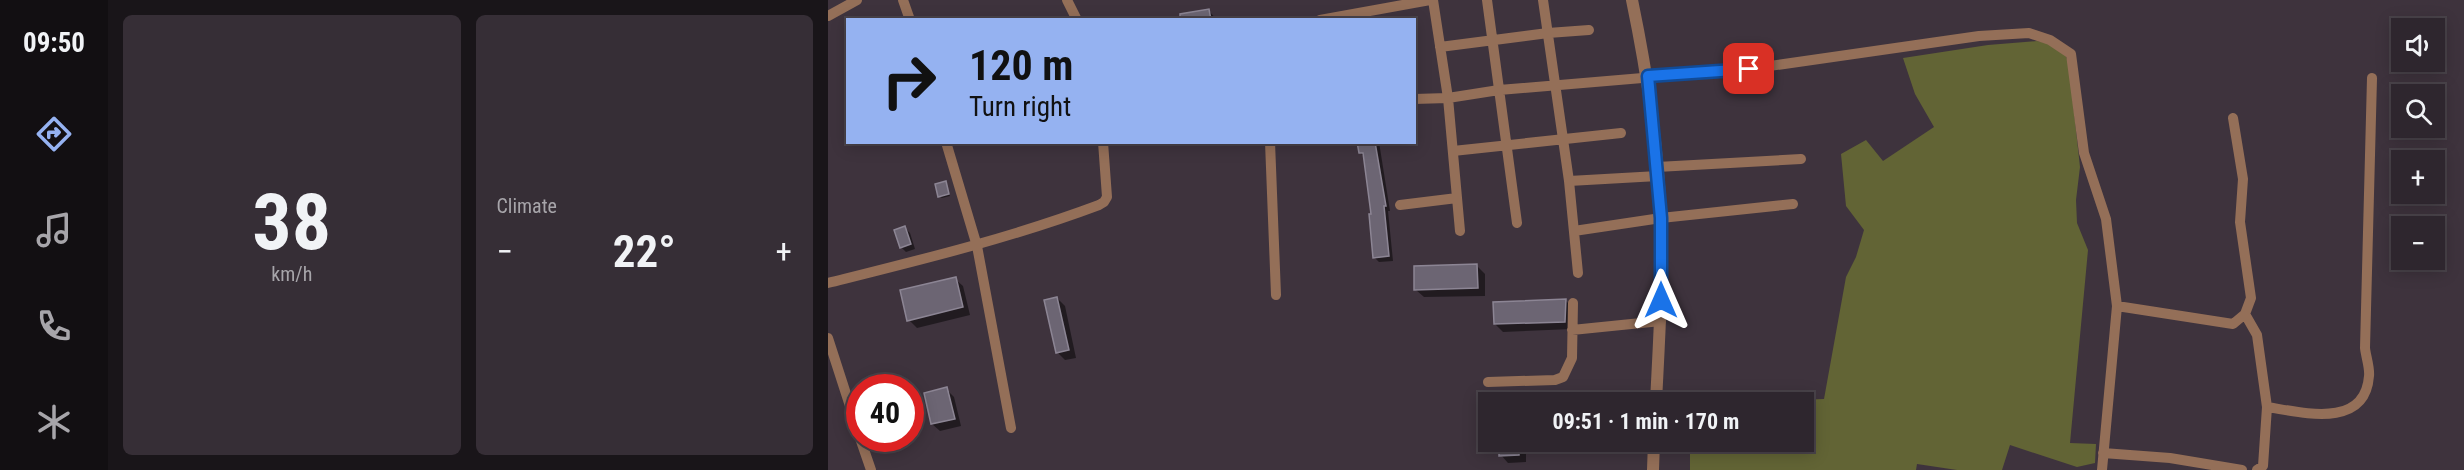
<!DOCTYPE html>
<html lang="en">
<head>
<meta charset="utf-8">
<style>
  body { margin:0; font-family:"Roboto Condensed",sans-serif; background:#362e36; color:#f1f3f6; height:100vh; display:flex; flex-direction:column; font-size:22px; white-space:nowrap }
  * { box-sizing:border-box; margin:0 }
  p { font-size:20px; color:#a7a5aa }
  .icon { flex:none; width:33px; height:33px; fill:none; stroke:currentColor; stroke-width:2; stroke-linecap:round; stroke-linejoin:round }
  .map { position:relative; flex:1; overflow:hidden }
  .drawer { display:flex; flex-direction:column; gap:15px; padding:15px; background:#191519; width:720px }
  .drawer>* { flex:none }
  .banner { position:absolute; left:18px; top:18px; width:570px; height:126px; border-radius:0px; box-shadow:0 3px 15px #0003,0 0 0 2px #49434a; background:#95b2f1; color:#111; overflow:hidden }
  .controls { position:absolute; left:1563px; top:18px; display:grid; gap:12px }
  .controls a { display:grid; place-items:center; width:54px; height:54px; border-radius:0px; background:#2e262e; box-shadow:0 3px 15px #0003,0 0 0 2px #49434a; font-size:30px }
  .speed { position:absolute; left:18px; top:374px; display:flex; gap:12px; font-size:30px; font-weight:700; text-align:center }
  .speed>* { display:grid; place-content:center; width:78px; height:78px; border-radius:50%; background:#2e262e; box-shadow:0 3px 15px #0003,0 0 0 2px #49434a; line-height:1 }
  .speed .limit { border:9px solid #d22; background:#fff; color:#111 }
  .pin { position:absolute; display:grid; place-items:center; width:51px; height:51px; color:#fff; margin:-26px; border-radius:12px; box-shadow:0 3px 9px #0006 }
  .me { position:absolute; width:66px; margin:-33px; rotate:0deg; stroke-linejoin:round; filter:drop-shadow(0 0 4px #0008) }
  .turn { display:flex; align-items:center; gap:21px; height:126px; padding:0 24px; font-size:27px }
  .turn .icon { width:78px; height:78px; stroke-width:2.5 }
  .turn b { display:block; font-size:42px; line-height:51px }
  .big { font-size:45px; font-weight:700; line-height:1.1 }
  .drawer .tile { flex:1; display:flex; flex-direction:column; justify-content:center; gap:9px; min-width:0; padding:0 21px; border-radius:9px; background:#362e36 }
  .drawer .dial { align-items:center; gap:0 }
  .dial b { font-size:78px; line-height:1 }
  .heat { display:flex; justify-content:space-between; align-items:center; font-size:33px; direction:ltr }
  .drawer .tiles { flex:1; display:grid; gap:15px; grid-template-columns:repeat(2,1fr) }
  .trip { position:absolute; left:650px; top:392px; width:336px; height:60px; border-radius:0px; background:#2e262e; box-shadow:0 3px 15px #0003,0 0 0 2px #49434a; font-weight:700; line-height:60px; text-align:center }
  main { display:flex; flex:1; min-height:0 }
  .dock { display:flex; flex-direction:column; width:108px; justify-content:space-around; align-items:center; background:#120f12; color:#a7a5aa }
  .dock .icon { width:42px; height:42px }
  .dock .on { color:#95b2f1 }
  .dock b { font-size:27px; color:#f1f3f6 }
  .map>svg:first-child { display:block }
  .forest { fill:#626435 }
  .shadow { fill:#0007 }
  .building { fill:#6c6573; stroke:#8c8594; stroke-width:1.5 }
  .lines { fill:none; stroke-linecap:round; stroke-linejoin:round }
  .minor { stroke:#946f58; stroke-width:10 }
  .tertiary { stroke:#946f58; stroke-width:12 }
  .route-casing { stroke:#114b97; stroke-width:15 }
  .route { stroke:#1a73e8; stroke-width:10 }
</style>
</head>
<body>
<main>
<nav class="dock">
<b>09:50</b>
<svg class="icon on" aria-label="directions" viewBox="0 0 24 24"><path d="M12 3l9 9-9 9-9-9zM9 14v-3h6M13 9l2 2-2 2"/></svg>
<svg class="icon" aria-label="music" viewBox="0 0 24 24"><path d="M9 18V5l10-2v13"/><circle cx="6" cy="18" r="3"/><circle cx="16" cy="16" r="3"/></svg>
<svg class="icon" aria-label="phone" viewBox="0 0 24 24"><path d="M5 4h4l2 5-3 2q2 4 5 5l2-3 5 2v4C11 20 4 13 5 4z"/></svg>
<svg class="icon" aria-label="climate" viewBox="0 0 24 24"><path d="M12 3v18M4 7l16 10M4 17L20 7"/></svg>
</nav>
<section class="drawer">
<div class="tiles">
<div class="tile dial"><b>38</b><p>km/h</p></div>
<div class="tile"><p>Climate</p>
<div class="heat"><a>−</a><b class="big">22°</b><a>+</a></div>
</div>
</div>
</section>
<div class="map">
<svg width="1636" height="470" viewBox="0 0 1636 470">
  <rect width="100%" height="100%" fill="#3e333d"/>
  <path class="forest" d="M1209 41 1223 44 1237 53 1241 66 1252 167 1248 200 1249 223 1260 250 1242 443 1268 444 1267 463 1249 467 1182 445 1174 470H1129L1089 464 1088 470H862V441H975V402H910L996 399 1018 277 1028 257 1036 230 1018 206 1013 154 1038 140 1055 161 1106 127 1087 94 1075 58 1160 45Z"/>
  <path class="shadow" d="M381 11 389 20H357Z
    M531 142H551L562 211H560L565 261 551 262 546 257 545 215 537 157 532 153Z
    M117 183 122 196 114 198 111 196Z
    M77 228 82 233 87 249 78 252 73 247Z
    M649 266 657 274V296L596 297 588 290Z
    M127 279 135 286 142 315 89 328 81 320Z
    M229 298 237 306 248 358 237 360 229 352Z
    M738 301 746 309 744 329 675 332 667 324Z
    M118 389 126 397 133 426 112 431 104 424Z
    M672 441H698V462L680 463 673 455Z"/>
  <path class="building" d="M381 9 383 20H352V14Z
    M529 142H547L558 206H556L561 256 545 258 541 214H543L535 153H531Z
    M118 181 121 194 110 197 107 184Z
    M77 226 83 244 72 248 66 230Z
    M649 264 650 288 586 290V266Z
    M128 277 135 307 79 321 72 290Z
    M229 297 241 350 228 353 216 300Z
    M738 299 737 322 666 324 665 302Z
    M119 387 127 419 103 424 96 393Z
    M671 441H691V455L671 456Z"/>
  <g class="lines">
    <path class="minor" d="M75 0 82 20
      M239 0 249 20
      M605 0 620 98 632 231
      M659 0 689 223
      M715 0 741 181 750 273
      M0 16 29 0
      M492 20 602 0
      M612 47 720 33 761 30
      M586 99 620 98 671 90 921 69 1151 36 1201 33 1222 40 1243 54 1256 153 1278 219 1289 306 1274 470
      M118 142 149 246 183 428
      M442 142 448 295
      M625 151 793 133
      M829 167 973 159
      M741 181 830 176
      M572 205 629 198
      M746 231 833 218 965 204
      M0 283C92 260 183 238 271 205L276 202 279 197 275 142
      M1289 306 1405 324 1417 314 1423 298 1412 222 1415 179 1405 118
      M1417 314 1429 335 1439 407 1435 466 1429 470
      M744 330 833 321
      M0 338 32 437
      M660 382 727 380 735 377 744 358 745 303
      M1439 407C1473 412 1537 430 1541 376 1542 368 1538 357 1537 348L1544 78
      M32 438 43 470
      M1275 453 1342 458 1414 470"/>
    <path class="tertiary" d="M804 0C819 72 830 145 833 218 835 280 831 341 828 402
      M825 470 826 441"/>
  </g>
  <g class="lines">
    <defs>
      <path id="route" d="M833 300V218L820 76 921 69"/>
    </defs>
    <use href="#route" class="route-casing"/>
    <use href="#route" class="route"/>
  </g>
</svg>
<div class="controls">
<a><svg class="icon" aria-label="sound" viewBox="0 0 24 24"><path d="M4 9h4l5-4v14l-5-4H4zM17 9q2 3 0 6"/></svg></a>
<a><svg class="icon" aria-label="search" viewBox="0 0 24 24"><circle cx="10" cy="10" r="6"/><path d="M15 15l6 6"/></svg></a>
<a>+</a>
<a>−</a>
</div>
<div class="speed"><div class="limit">40</div></div>
<div class="pin" style="left:921px;top:69px;background:#d93025"><svg class="icon" aria-label="arrive" viewBox="0 0 24 24"><path d="M6 21V4h12l-3 4 3 4H6"/></svg></div>
<svg class="me" style="left:833px;top:300px" viewBox="-20 -20 40 40"><path d="M0-17L14 15 0 8-14 15z" fill="#1a73e8" stroke="#fff" stroke-width="4"/></svg>
<div class="trip">09:51 · 1 min · 170 m</div>
<div class="banner">
<div class="turn"><svg class="icon" aria-label="right" viewBox="0 0 24 24"><path d="M7 20v-9h11M14 6l5 5-5 5"/></svg><div><b>120 m</b>Turn right</div></div>
</div>
</div>
</main>
</body>
</html>
